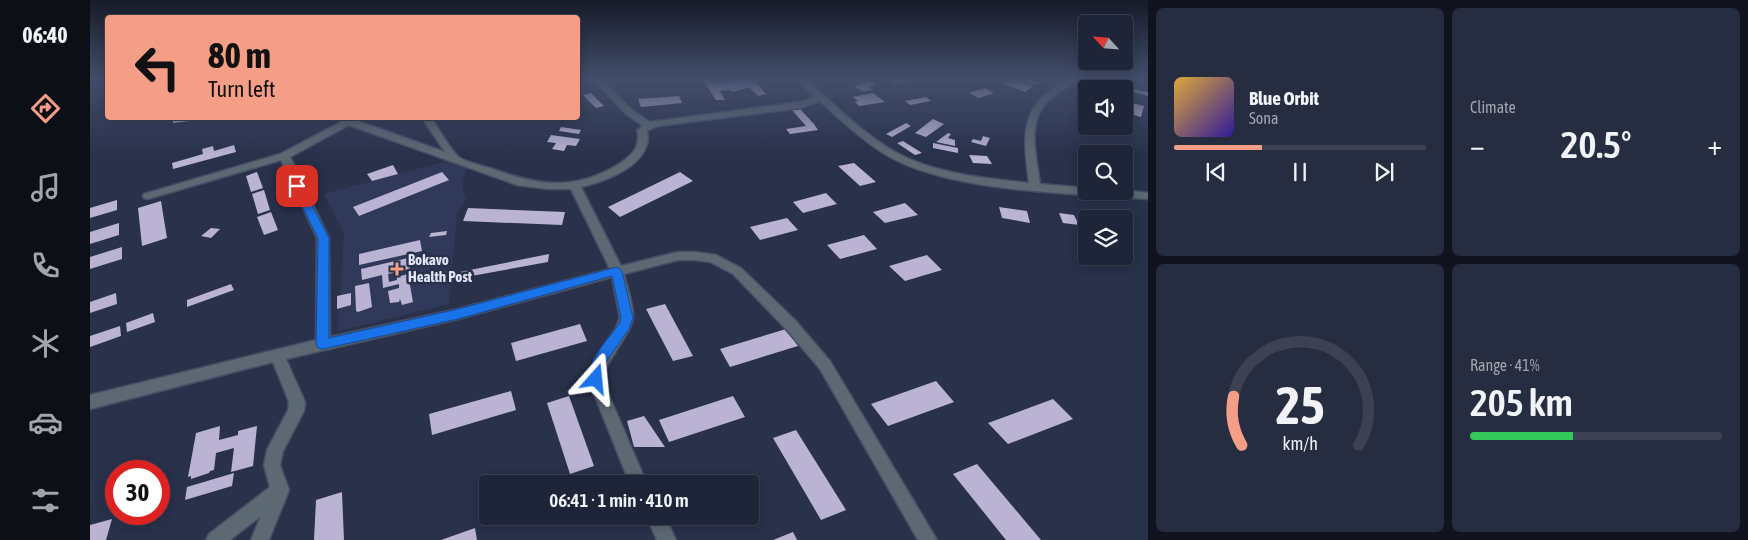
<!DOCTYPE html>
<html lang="en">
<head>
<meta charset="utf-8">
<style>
  body { margin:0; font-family:"Asap Condensed",sans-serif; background:#272d40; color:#f1f3f6; height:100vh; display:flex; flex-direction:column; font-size:19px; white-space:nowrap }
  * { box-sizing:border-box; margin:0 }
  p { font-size:16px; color:#a1a5ae }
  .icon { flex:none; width:28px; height:28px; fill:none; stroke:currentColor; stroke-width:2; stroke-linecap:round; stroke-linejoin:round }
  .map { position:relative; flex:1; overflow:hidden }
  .sheet { display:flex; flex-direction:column; gap:8px; padding:8px; background:#11141f; width:600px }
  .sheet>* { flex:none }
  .guide { position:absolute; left:15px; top:15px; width:475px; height:105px; border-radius:5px; box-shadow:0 2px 12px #0003,0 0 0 1px #3c4253; background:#f49e87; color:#111; overflow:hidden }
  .needle { width:32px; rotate:296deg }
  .tools { position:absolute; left:988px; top:15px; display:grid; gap:10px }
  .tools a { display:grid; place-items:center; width:55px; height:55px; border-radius:5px; background:#1f2538; box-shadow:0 2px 12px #0003,0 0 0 1px #3c4253; font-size:25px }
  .speed { position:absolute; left:15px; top:460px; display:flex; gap:10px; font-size:25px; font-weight:700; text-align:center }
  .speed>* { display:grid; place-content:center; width:65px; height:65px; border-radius:50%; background:#1f2538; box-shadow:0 2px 12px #0003,0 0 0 1px #3c4253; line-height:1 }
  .speed .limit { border:8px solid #d22; background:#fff; color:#111 }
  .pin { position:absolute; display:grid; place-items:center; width:42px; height:42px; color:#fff; margin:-21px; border-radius:10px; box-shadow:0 2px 8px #0006 }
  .me { position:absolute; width:55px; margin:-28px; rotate:18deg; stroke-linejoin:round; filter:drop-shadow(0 0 4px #0008) }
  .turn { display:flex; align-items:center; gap:18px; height:105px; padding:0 20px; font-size:22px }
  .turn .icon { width:65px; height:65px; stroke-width:2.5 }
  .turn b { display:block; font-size:35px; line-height:42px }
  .big { font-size:38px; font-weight:600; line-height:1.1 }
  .sheet .card { flex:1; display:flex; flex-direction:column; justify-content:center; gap:8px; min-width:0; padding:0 18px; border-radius:8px; background:#272d40 }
  .sheet .dial { align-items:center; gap:0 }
  .dial svg { height:130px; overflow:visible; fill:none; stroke:#3c4253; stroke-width:7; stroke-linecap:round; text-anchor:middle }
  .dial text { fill:#f1f3f6; stroke:none }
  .song { display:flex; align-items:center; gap:15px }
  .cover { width:60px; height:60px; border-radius:8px; background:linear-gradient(135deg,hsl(40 70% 55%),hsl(250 70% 35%)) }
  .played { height:5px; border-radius:2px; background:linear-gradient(90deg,#f49e87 35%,#3c4253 35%) }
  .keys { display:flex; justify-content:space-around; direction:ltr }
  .heat { display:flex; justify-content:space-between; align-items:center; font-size:28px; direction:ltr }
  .charge { height:8px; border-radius:4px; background:linear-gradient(90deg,#34c759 41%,#3c4253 0) }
  .sheet .tiles { flex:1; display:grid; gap:8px; grid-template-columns:repeat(2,1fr) }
  .trip { position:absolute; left:389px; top:475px; width:280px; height:50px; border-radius:5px; background:#1f2538; box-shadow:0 2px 12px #0003,0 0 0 1px #3c4253; font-weight:600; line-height:50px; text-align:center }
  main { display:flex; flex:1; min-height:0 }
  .tabs { display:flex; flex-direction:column; width:90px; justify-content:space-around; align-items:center; background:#0c0f16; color:#a1a5ae }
  .tabs .icon { width:35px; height:35px }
  .tabs .selected { color:#f49e87 }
  .tabs b { font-size:22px; color:#f1f3f6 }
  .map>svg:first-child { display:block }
  .built { fill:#303959 }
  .building { fill:#bab3d4 }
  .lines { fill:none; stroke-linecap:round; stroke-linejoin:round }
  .minor-casing { stroke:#464e67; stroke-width:3 }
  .minor { fill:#5c6872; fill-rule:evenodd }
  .route { fill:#1a73e8; stroke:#114b97 }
  .poi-dot { fill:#f49e87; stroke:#29314b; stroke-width:2 }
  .labels { text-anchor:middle; stroke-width:5; stroke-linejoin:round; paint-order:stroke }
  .poi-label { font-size:15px; font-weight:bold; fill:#e1e6f7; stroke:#29314b; text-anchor:start }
</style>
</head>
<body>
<main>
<nav class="tabs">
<b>06:40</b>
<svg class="icon selected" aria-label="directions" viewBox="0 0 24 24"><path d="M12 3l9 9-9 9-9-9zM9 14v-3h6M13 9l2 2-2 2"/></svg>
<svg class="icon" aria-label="music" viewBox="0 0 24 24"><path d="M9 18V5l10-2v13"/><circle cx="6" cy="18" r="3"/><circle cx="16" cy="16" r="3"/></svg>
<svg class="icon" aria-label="phone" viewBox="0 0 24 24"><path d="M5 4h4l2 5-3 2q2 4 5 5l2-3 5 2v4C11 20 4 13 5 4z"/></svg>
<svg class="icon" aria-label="climate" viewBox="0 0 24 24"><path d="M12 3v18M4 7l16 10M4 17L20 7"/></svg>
<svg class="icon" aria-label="car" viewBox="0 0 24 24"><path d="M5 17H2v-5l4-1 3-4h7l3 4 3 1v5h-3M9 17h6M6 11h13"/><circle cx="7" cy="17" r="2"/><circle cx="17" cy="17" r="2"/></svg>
<svg class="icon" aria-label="filters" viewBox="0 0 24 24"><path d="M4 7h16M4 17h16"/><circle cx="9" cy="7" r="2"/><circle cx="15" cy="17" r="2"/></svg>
</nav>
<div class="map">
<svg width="1058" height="540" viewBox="0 0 1058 540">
  <rect width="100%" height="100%" fill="#29314b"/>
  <path class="built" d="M372 157 376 170 372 187 376 199 367 213 359 304 248 331 254 234 234 194Z"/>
  <path class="building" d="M612 79H621L625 83 663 79 676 94 668 96 659 87 643 92 640 90 630 91 635 100H626Z
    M798 79H818L820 81 806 84Z
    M919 79H923L943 86 935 92 913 84Z
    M929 79H940L949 83 945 85Z
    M777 80 786 84 779 88 783 90 773 91 764 87Z
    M894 88 904 93 889 98 879 93Z
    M1039 88 1058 92V96L1039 91Z
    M501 93 514 106 506 108 493 95Z
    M783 93 795 102 769 106 765 102 768 101 763 97Z
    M589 96 592 103 551 107 548 99Z
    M836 97 841 101 820 105 815 101Z
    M1034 101 1054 106 1051 117 1034 112Z
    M710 109 724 124 728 130 700 134 696 129 716 126 702 110Z
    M88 118H107V120L83 123V120Z
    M843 119 854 124 836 137 825 133Z
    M816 123 821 126 802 137 796 134Z
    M471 127 491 130 489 134 469 131Z
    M858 133 861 134 858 138 865 140V146L846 142Z
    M461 135 490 139 486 146 477 145 474 151 462 149 466 143 457 142Z
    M893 136 900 138 896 146 881 142 883 139 891 141Z
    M813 141 832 153 825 155 807 143Z
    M843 143 868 148V153L843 148Z
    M144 145 146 152 83 169 82 163 113 154 112 149 123 146 124 151Z
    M879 155 897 156 902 164 883 163Z
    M764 163 786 182 770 186 748 166Z
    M303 165 308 174 282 181 277 174Z
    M167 172 173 188 161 192 156 176Z
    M352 172 359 180 269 216 263 207Z
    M590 172 603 181 530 217 518 207Z
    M174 190 180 210 168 214 162 194Z
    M736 193 747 204 713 213 703 202Z
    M27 200V210L0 218V208Z
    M71 201 77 238 52 246 48 208Z
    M815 203 828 215 795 223 783 212Z
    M909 207 937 211 940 223 912 218Z
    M378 208 475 212 472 225 373 221Z
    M181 212 188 230 174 235 167 217Z
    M969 213 984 215 989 225 973 223Z
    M697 218 708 230 670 240 660 227Z
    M29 223V235L0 244V232Z
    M121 228 130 229 121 238 111 236Z
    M357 231 356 235 339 237 341 233Z
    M774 235 787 249 750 259 737 245Z
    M330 240 332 251 269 265V254Z
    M32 247V259L0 269V257Z
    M459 254 458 262 365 279V273Z
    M837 255 852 270 815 281 799 266Z
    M318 258 320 269 298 274 299 282 307 280V277L318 274 323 302 312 305 310 299 309 302 300 303 298 291 309 288V284L293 288 292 275 272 280 271 269Z
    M279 283 282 307 268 312 266 311 265 286Z
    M141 284 144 290 97 307V300Z
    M26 293 27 304 0 313V302Z
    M261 293V305L247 309V296Z
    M575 304 603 356 583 361 556 309Z
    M63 313 65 322 37 332 36 323Z
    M490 324 497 341 426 361 421 343Z
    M30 326 31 336 0 347V336Z
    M696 329 708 346 640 367 630 349Z
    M846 381 864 402 798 426 781 404Z
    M421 391 426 410 342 435 339 414Z
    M479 396 504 466 480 474 457 403Z
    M643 396 655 417 579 442 569 420Z
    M963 399 983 419 918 444 898 423Z
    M554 416 575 447H544L537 421Z
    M130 426 129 440 148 435V431L167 426 163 466 141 472 144 448 126 453 124 470 120 471 119 473 101 479V476L98 477 106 433Z
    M706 430 756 510 731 520 683 438Z
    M887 464 951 540H916L863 474Z
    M144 473 142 486 95 500 97 487Z
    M252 492 254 540H224L226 500Z
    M22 519 16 540H0V525Z
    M385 528 387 540H351Z
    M703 532 707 540H683Z"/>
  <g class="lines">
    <defs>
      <path id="minor" d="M502 79H511L542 110 560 122 710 102 725 97 706 79H715C744 104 772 133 805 152 845 174 894 178 939 183 935 149 928 117 957 93 967 85 975 79 988 79 978 88 966 93 957 102 936 123 947 158 950 184L996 188V191L1034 190 1058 193V199C983 193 863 193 798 156 773 141 751 121 730 101L711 108 568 126 557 131C564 164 516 181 491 187L531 266 588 252H605L626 255 651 268 705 320 740 361 847 540H828L730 369 695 328 643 274 620 262 605 260H588L534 274C537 287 543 302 543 316 544 330 517 359 512 379L557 484H540L498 379 505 358 525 330 530 318 522 277 368 319 196 359 215 402 214 411 193 451 190 465 199 490 179 540H161L171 516 140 540H116L119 534 180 487 174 465 177 450 198 410 199 402 183 362 0 409V395L226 340 227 238 191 160 58 199 54 198 53 196 54 194 190 154 251 122 246 118 262 119 355 152 332 118H341C348 127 362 153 370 158 380 163 393 166 403 169 449 186 485 191 529 164 542 155 551 147 547 130L553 126 536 114ZM259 125 427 185 458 189H481L520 269 368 309 240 337 239 238 200 157Z
        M556 516H575L586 540H567Z"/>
    </defs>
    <use href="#minor" class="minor-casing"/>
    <use href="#minor" class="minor"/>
  </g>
  <linearGradient id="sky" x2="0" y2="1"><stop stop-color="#171b29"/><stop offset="0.51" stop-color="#434e6c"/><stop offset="1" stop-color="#434e6c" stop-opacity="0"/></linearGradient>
  <rect width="1058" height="155" fill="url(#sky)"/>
  <path class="route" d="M204 184H210L212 186 239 238V338L368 309 527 267 532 271 543 318 539 329 516 362 510 383 506 384 501 383C492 366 520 337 529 324L531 318 522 276 368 319 233 349 228 348 226 344 228 238 202 186Z"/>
  <path class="poi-dot" d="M304.5 261.5h5v5h5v5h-5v5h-5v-5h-5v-5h5z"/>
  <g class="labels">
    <g class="poi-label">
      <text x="318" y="265">Bokavo<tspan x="318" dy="17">Health Post</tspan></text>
    </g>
  </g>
</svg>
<div class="tools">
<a><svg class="needle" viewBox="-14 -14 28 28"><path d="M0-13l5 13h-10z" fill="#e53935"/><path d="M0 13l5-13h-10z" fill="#a1a5ae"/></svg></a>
<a><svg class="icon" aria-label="sound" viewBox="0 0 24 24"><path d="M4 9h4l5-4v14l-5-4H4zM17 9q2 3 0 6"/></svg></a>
<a><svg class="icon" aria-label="search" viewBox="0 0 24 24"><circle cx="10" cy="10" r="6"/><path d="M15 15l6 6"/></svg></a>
<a><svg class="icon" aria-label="layers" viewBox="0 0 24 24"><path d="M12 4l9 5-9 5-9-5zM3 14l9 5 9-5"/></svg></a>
</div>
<div class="speed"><div class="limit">30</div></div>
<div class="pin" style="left:207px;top:186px;background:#d93025"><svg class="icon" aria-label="arrive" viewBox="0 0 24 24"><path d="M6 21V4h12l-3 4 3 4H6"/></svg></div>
<svg class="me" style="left:506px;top:379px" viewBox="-20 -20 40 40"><path d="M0-17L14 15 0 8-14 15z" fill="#1a73e8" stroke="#fff" stroke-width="4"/></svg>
<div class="trip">06:41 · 1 min · 410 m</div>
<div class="guide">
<div class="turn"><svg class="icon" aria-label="left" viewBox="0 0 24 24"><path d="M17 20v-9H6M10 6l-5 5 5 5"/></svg><div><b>80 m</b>Turn left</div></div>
</div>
</div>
<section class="sheet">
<div class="tiles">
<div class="card">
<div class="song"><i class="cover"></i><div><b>Blue Orbit</b><p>Sona</p></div></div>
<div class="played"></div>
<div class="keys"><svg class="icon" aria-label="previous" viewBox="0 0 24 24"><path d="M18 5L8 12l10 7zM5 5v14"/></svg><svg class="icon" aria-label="pause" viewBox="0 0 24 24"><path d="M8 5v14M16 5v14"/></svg><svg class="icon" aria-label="next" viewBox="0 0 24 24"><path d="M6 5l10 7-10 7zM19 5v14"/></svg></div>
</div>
<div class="card"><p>Climate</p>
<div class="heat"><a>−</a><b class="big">20.5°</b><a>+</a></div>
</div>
<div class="card dial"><svg viewBox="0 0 100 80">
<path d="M14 69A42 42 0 1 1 86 69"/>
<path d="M14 69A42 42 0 0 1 9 39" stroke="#f49e87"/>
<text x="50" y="56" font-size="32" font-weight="700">25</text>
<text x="50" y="72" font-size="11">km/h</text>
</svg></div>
<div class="card"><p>Range · 41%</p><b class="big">205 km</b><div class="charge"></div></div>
</div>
</section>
</main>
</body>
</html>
